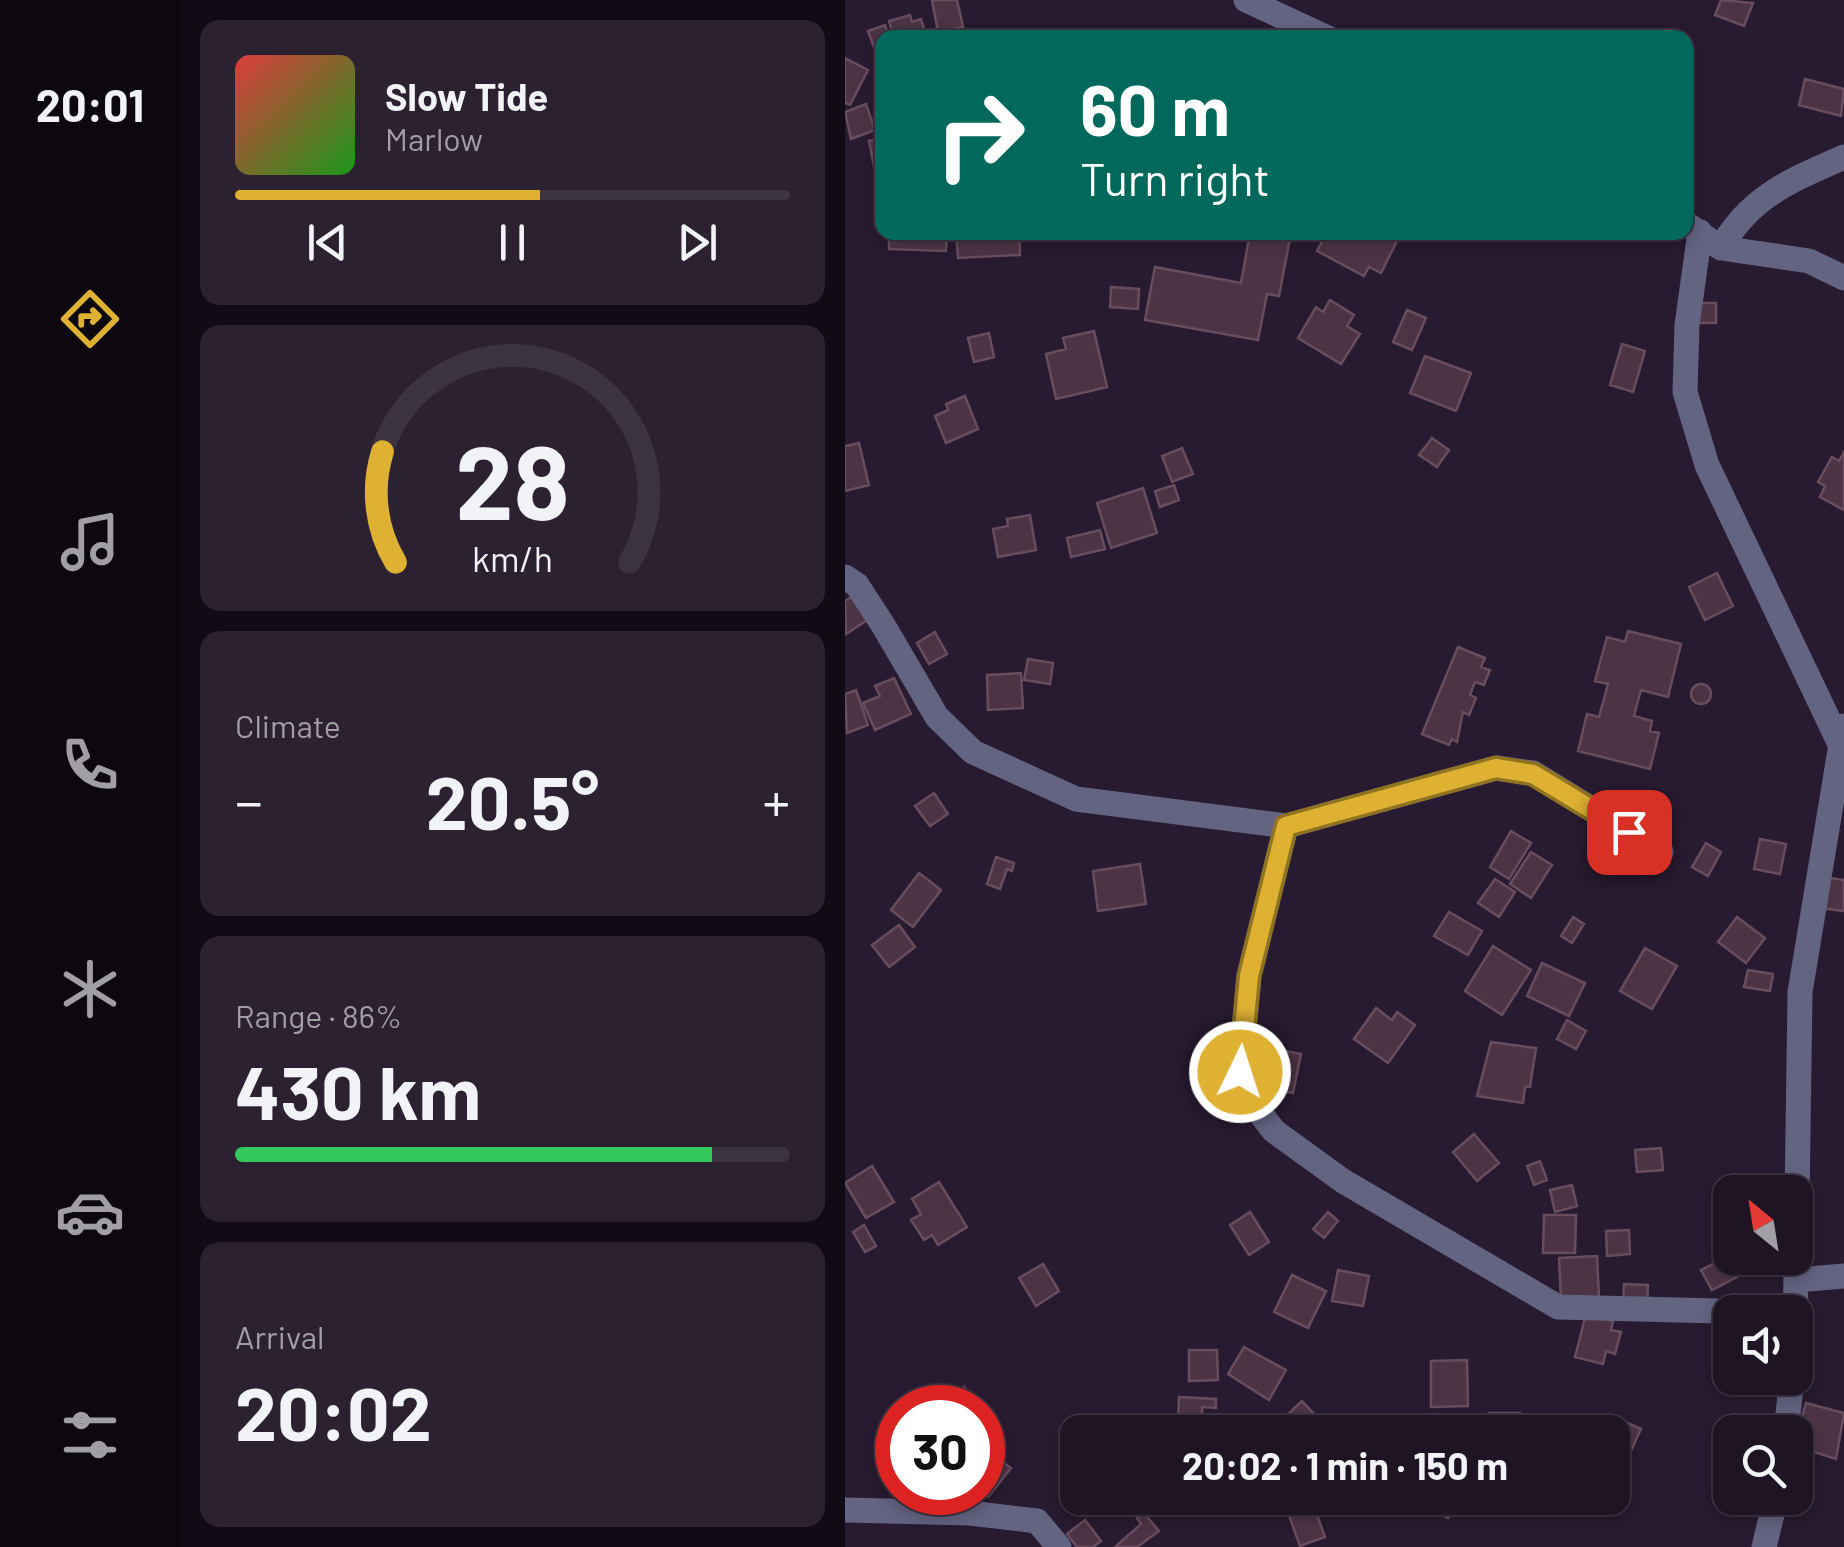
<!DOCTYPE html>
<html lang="en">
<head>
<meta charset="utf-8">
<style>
  body { margin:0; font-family:Barlow,sans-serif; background:#2b2131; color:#f1f3f6; height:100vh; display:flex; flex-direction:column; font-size:38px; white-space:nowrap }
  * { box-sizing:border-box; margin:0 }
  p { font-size:32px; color:#a19ea6 }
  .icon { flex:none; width:55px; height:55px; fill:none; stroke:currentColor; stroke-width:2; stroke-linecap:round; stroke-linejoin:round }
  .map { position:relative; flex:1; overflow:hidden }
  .side { display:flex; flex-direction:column; gap:20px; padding:20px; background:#100b14; width:665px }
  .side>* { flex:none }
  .guide { position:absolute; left:30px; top:30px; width:818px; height:210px; border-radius:20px; box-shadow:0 5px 15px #0003,0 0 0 2px #3c3341; background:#00695c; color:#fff; overflow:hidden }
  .needle { width:65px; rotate:330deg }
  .controls { position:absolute; left:868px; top:1175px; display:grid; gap:20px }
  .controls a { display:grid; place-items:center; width:100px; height:100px; border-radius:20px; background:#1e1424; box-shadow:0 5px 15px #0003,0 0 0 2px #3c3341; font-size:50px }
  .speed { position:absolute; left:30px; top:1385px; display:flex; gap:20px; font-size:50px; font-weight:700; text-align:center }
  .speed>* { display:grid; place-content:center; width:130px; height:130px; border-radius:50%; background:#1e1424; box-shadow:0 5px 15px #0003,0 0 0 2px #3c3341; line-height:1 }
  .speed .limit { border:15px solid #d22; background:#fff; color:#111 }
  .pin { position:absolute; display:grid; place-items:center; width:85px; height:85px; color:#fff; margin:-42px; border-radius:20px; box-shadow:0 5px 15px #0006 }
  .me { position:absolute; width:110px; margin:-55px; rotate:4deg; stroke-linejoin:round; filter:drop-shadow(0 0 8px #0008) }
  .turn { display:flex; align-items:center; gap:35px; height:210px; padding:0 40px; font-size:45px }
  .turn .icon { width:130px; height:130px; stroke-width:2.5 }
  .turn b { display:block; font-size:70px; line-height:85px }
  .big { font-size:75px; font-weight:700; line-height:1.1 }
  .side .card { flex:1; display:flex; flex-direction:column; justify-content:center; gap:15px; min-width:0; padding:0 35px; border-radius:20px; background:#2b2131 }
  .side .dial { align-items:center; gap:0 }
  .dial svg { height:260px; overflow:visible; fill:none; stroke:#3c3341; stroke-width:7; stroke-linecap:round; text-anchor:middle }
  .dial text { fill:#f1f3f6; stroke:none }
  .song { display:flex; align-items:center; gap:30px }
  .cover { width:120px; height:120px; border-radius:15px; background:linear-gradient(135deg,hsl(0 70% 55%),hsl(120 70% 35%)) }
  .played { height:10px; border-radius:5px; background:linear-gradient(90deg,#deb133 55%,#3c3341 55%) }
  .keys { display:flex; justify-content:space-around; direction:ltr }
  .heat { display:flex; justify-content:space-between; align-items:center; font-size:55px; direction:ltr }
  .charge { height:15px; border-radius:8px; background:linear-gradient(90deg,#34c759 86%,#3c3341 0) }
  .trip { position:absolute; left:215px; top:1415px; width:570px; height:100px; border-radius:20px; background:#1e1424; box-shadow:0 5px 15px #0003,0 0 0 2px #3c3341; font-weight:700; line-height:100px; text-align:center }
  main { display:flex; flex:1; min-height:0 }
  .dock { display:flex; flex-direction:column; width:180px; justify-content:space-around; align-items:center; background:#0c080e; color:#a19ea6 }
  .dock .icon { width:70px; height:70px }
  .dock .selected { color:#deb133 }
  .dock b { font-size:45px; color:#f1f3f6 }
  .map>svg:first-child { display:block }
  .building { fill:#4d3445; stroke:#684d5f; stroke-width:2.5 }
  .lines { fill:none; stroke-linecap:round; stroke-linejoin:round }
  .minor { stroke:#636382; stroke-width:25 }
  .route-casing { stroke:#907321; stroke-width:25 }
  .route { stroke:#deb133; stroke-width:18 }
</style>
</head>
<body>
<main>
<nav class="dock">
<b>20:01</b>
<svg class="icon selected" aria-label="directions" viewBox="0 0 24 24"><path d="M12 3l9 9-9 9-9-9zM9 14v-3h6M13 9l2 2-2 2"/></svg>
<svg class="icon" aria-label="music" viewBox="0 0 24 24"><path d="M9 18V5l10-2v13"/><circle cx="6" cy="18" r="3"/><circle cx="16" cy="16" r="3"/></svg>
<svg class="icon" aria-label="phone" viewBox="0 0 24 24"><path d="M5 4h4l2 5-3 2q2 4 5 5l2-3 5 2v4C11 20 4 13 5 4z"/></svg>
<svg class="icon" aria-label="climate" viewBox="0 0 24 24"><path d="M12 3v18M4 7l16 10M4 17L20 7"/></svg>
<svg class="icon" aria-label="car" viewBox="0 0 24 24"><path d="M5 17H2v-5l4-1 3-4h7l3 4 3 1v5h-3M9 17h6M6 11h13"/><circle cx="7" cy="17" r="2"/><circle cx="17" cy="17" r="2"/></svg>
<svg class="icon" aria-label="filters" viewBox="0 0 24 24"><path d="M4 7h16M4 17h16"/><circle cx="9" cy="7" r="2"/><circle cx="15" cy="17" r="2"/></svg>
</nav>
<section class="side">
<div class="card">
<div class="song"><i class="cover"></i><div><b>Slow Tide</b><p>Marlow</p></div></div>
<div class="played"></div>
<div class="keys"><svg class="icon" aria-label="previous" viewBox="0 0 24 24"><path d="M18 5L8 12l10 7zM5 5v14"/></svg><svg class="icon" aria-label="pause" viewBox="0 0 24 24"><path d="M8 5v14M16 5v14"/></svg><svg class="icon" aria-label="next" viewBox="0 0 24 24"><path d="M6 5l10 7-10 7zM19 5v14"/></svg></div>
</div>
<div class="card dial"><svg viewBox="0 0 100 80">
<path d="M14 69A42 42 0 1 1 86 69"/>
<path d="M14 69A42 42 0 0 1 10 35" stroke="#deb133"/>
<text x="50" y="56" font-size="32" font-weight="700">28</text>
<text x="50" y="72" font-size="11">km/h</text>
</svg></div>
<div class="card"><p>Climate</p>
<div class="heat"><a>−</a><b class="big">20.5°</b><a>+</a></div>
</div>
<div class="card"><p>Range · 86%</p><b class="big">430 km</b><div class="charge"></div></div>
<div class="card"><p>Arrival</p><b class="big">20:02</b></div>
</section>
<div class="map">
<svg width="999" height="1547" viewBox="0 0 999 1547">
  <rect width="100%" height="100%" fill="#281a30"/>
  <path class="building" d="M87 0H112L118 27 93 32Z
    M876 0 908 3 899 26 870 15Z
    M65 15 67 22 76 19 82 38H49L44 21Z
    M40 25 44 38H38V59L34 61 23 31Z
    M0 58 23 70 5 105 0 103Z
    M960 79 999 89 996 116 954 105Z
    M21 104 30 130 6 139 0 112Z
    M38 138V171L30 172 24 141Z
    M44 232H102L101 251 44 249Z
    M111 232H174L175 255 113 258Z
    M405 232 446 233 434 296 422 294 413 340 300 320 310 267 396 283Z
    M482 232H555L556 233 536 273 524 267 519 276 472 251Z
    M266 287 294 289 293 309 265 307Z
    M485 300 509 315 502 326 515 334 496 364 453 338 471 307 478 312Z
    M853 303H871V323H853Z
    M562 310 581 318 567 350 548 342Z
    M249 331 262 387 211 399 201 354 221 349 218 338Z
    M144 333 149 357 129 362 123 338Z
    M777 344 800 351 788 392 765 385Z
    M580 356 626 373 611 411 565 393Z
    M120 396 133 429 101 443 90 416 103 410 101 404Z
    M587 438 604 450 592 467 574 455Z
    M14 443 24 485 0 491V446Z
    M337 448 348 474 327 482 317 456Z
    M999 452V510L975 497 980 486 973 482 987 457 994 461Z
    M329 485 334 500 315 507 310 491Z
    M298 488 312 533 266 548 252 503Z
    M185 515 191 550 153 557 148 529 163 526 162 519Z
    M255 530 260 549 226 557 222 538Z
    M872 573 888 606 860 620 844 587Z
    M8 596 24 619 1 634 0 601Z
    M783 631 836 644 823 697 796 690 789 716 807 721 805 731 814 733 805 769 733 751 742 714 754 717 763 684 750 681 762 637 780 642Z
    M90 632 102 654 84 664 72 643Z
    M613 647 640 658 636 667 645 670 639 685 630 682 625 695 631 698 624 715 618 712 612 742 607 739 604 745 577 734Z
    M183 659 208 663 205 684 179 680Z
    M176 673 178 708 143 710 142 675Z
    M49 678 66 714 30 730 18 703 35 696 30 686Z
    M846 694a10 10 0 1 1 20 0a10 10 0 1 1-20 0Z
    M11 690 23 725 2 733 0 694Z
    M89 793 103 814 85 826 70 806Z
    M666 831 686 843 664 879 645 867Z
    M915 839 941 844 935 874 909 869Z
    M861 843 876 852 863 876 847 867Z
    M686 852 707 865 686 898 665 884Z
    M151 857 169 863 167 871 162 869 155 889 142 884Z
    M295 864 301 904 253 911 248 871Z
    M74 873 96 890 68 927 46 910Z
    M977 877 999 880V911L974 908Z
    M650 879 670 892 654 917 633 903Z
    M604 912 637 931 623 955 589 936Z
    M728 917 739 924 727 943 716 936Z
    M892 917 920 938 901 963 873 942Z
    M54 925 70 947 44 967 27 945Z
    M648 946 686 970 657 1015 620 991Z
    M800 948 832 966 807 1009 775 991Z
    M697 963 740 983 724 1016 682 996Z
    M903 970 928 974 925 991 899 987Z
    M531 1008 547 1020 552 1012 570 1025 543 1063 509 1039Z
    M722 1020 741 1031 731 1049 712 1039Z
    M646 1042 691 1048 685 1087H680L678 1103 632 1096Z
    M424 1048 456 1054 448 1093 416 1087Z
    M629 1134 654 1163 632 1181 608 1152Z
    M816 1148 818 1170 792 1172 790 1150Z
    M695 1161 702 1180 689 1185 682 1166Z
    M27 1166 49 1202 21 1218 0 1183Z
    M94 1182 122 1227 93 1245 87 1235 79 1240 66 1220 76 1214 67 1199Z
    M727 1185 732 1206 710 1212 705 1190Z
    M405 1212 424 1242 404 1255 385 1225Z
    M483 1212 493 1221 479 1238 468 1229Z
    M699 1215H731L730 1253H698Z
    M19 1225 31 1246 20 1252 8 1232Z
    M784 1230 785 1254 762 1256 761 1231Z
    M752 1256 754 1297 716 1299 714 1258Z
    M882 1257 892 1277 867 1290 856 1270Z
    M198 1264 214 1291 191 1306 174 1278Z
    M493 1270 524 1276 518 1306 487 1301Z
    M447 1275 481 1291 463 1328 429 1312Z
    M779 1284 803 1285 802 1305 778 1304Z
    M741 1314 768 1321 766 1330 776 1332 770 1354 761 1351 758 1364 730 1357Z
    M399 1347 441 1370 424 1400 383 1374Z
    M344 1350H372L373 1380 344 1381Z
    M622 1360 623 1406 586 1407V1361Z
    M119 1387 147 1417 138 1426V1408H118L109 1397Z
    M334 1397 371 1399V1408L357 1407V1419L333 1418Z
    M457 1401 486 1432H436L430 1426Z
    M961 1403 999 1413 991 1459 956 1448 961 1433 953 1431Z
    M644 1413H675L674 1432H644Z
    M764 1415 796 1429 775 1475 768 1472V1432H756Z
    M145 1453 166 1468 143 1497 137 1492 138 1463Z
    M240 1498H274L265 1509 257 1504 251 1514 236 1503Z
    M559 1498H613L603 1518Z
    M468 1504 480 1537 455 1546 443 1513Z
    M299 1513 314 1531 292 1547H270L296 1524 292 1518Z
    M240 1520 256 1541 248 1547H232L222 1534Z"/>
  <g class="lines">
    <path class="minor" d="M401 0 483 38
      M840 223 876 248 964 261 999 278
      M855 232 842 325 840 392 862 465 995 744
      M876 248C905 196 947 180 999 157
      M0 577 12 585 38 625 92 717 128 752 231 799 441 826 651 768 688 773 816 852
      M441 826 404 976 395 1072 404 1099 429 1131 498 1181 713 1307 914 1312
      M952 1280 999 1276
      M950 1341 955 992 999 726
      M941 1432 947 1378
      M0 1510 125 1513 192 1521 214 1547
      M919 1547 931 1498"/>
  </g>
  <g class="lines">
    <defs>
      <path id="route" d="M395 1072 404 976 441 826 651 768 688 774 784 832"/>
    </defs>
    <use href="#route" class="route-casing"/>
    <use href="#route" class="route"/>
  </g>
</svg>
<div class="controls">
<a><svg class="needle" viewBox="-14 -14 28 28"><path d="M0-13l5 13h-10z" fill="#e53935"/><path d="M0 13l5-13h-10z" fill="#a19ea6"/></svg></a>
<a><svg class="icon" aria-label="sound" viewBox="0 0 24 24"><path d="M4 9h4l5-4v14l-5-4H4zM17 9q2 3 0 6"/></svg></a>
<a><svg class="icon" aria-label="search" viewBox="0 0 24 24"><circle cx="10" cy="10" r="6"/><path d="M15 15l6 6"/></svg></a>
</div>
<div class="speed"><div class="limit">30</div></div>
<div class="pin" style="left:784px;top:832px;background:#d93025"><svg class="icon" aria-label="arrive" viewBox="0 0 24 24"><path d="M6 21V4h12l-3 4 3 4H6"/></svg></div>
<svg class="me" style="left:395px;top:1072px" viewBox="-20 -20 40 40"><circle r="17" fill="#deb133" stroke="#fff" stroke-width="3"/><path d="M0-11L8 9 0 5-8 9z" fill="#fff"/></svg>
<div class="trip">20:02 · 1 min · 150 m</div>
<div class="guide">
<div class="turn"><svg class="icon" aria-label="right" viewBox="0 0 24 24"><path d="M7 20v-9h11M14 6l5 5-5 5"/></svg><div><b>60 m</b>Turn right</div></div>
</div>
</div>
</main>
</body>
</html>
